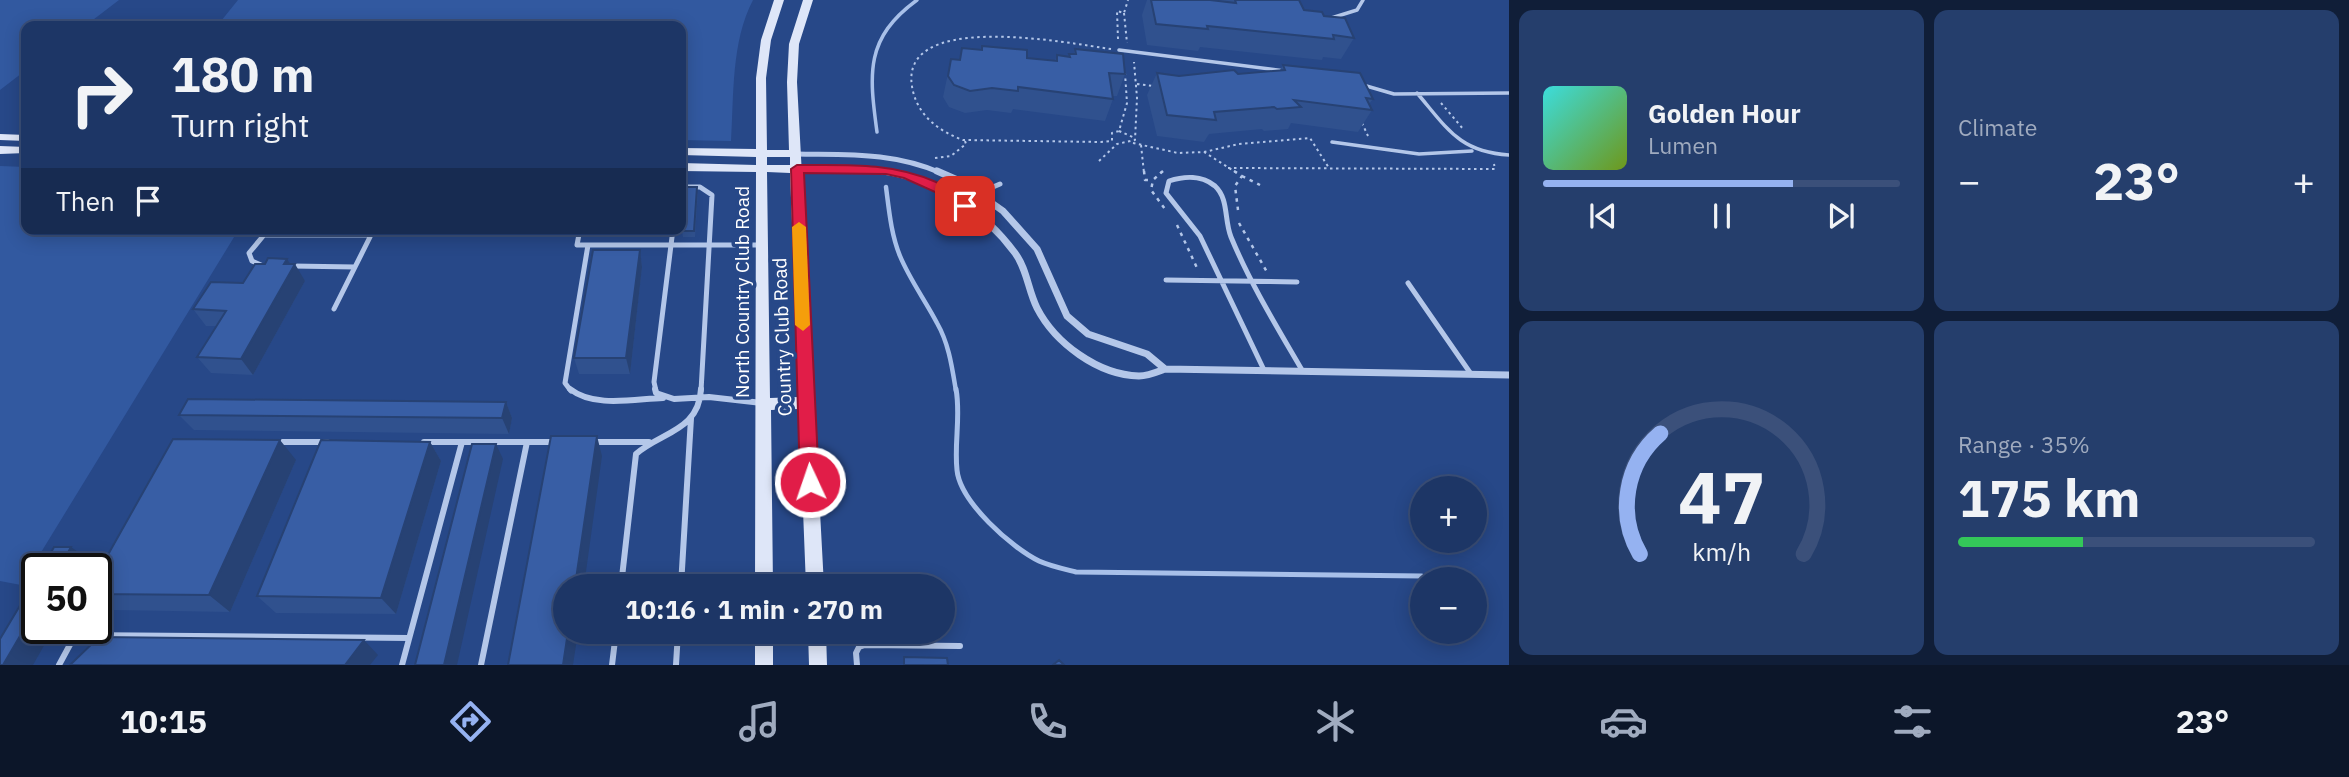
<!DOCTYPE html>
<html lang="en">
<head>
<meta charset="utf-8">
<style>
  body { margin:0; font-family:"IBM Plex Sans",sans-serif; background:#253e6c; color:#f1f3f6; height:100vh; display:flex; flex-direction:column; font-size:26px; white-space:nowrap }
  * { box-sizing:border-box; margin:0 }
  p { font-size:23px; color:#a0abbf }
  .icon { flex:none; width:38px; height:38px; fill:none; stroke:currentColor; stroke-width:2; stroke-linecap:round; stroke-linejoin:round }
  .map { position:relative; flex:1; overflow:hidden }
  .details { display:flex; flex-direction:column; gap:10px; padding:10px; background:#101e38; width:840px }
  .details>* { flex:none }
  .banner { position:absolute; left:21px; top:21px; width:665px; height:214px; border-radius:14px; box-shadow:0 4px 18px #0003,0 0 0 2px #3b507a; background:#1d3666; color:#f1f3f6; overflow:hidden }
  .fabs { position:absolute; left:1410px; top:476px; display:grid; gap:14px }
  .fabs a { display:grid; place-items:center; width:77px; height:77px; border-radius:50%; background:#1d3666; box-shadow:0 4px 18px #0003,0 0 0 2px #3b507a; font-size:35px }
  .speed { position:absolute; left:21px; top:553px; display:flex; gap:14px; font-size:35px; font-weight:700; text-align:center }
  .speed>* { display:grid; place-content:center; width:91px; height:91px; border-radius:50%; background:#1d3666; box-shadow:0 4px 18px #0003,0 0 0 2px #3b507a; line-height:1 }
  .speed .limit { border:4px solid #111; border-radius:10px; background:#fff; color:#111 }
  .pin { position:absolute; display:grid; place-items:center; width:60px; height:60px; color:#fff; margin:-30px; border-radius:14px; box-shadow:0 4px 10px #0006 }
  .me { position:absolute; width:77px; margin:-38px; rotate:357deg; stroke-linejoin:round; filter:drop-shadow(0 0 5px #0008) }
  .turn { display:flex; align-items:center; gap:24px; height:147px; padding:0 35px; font-size:32px }
  .turn .icon { width:91px; height:91px; stroke-width:2.5 }
  .turn b { display:block; font-size:49px; line-height:60px }
  .then { display:flex; align-items:center; height:66px; padding:0 35px; background:#0003; gap:14px; font-size:26px }
  .big { font-size:52px; font-weight:800; line-height:1.1 }
  .details .card { flex:1; display:flex; flex-direction:column; justify-content:center; gap:10px; min-width:0; padding:0 24px; border-radius:14px; background:#253e6c }
  .details .dial { align-items:center; gap:0 }
  .dial svg { height:182px; overflow:visible; fill:none; stroke:#3b507a; stroke-width:7; stroke-linecap:round; text-anchor:middle }
  .dial text { fill:#f1f3f6; stroke:none }
  .song { display:flex; align-items:center; gap:21px }
  .cover { width:84px; height:84px; border-radius:10px; background:linear-gradient(135deg,hsl(180 70% 55%),hsl(80 70% 35%)) }
  .played { height:7px; border-radius:4px; background:linear-gradient(90deg,#95b2f1 70%,#3b507a 70%) }
  .keys { display:flex; justify-content:space-around; direction:ltr }
  .heat { display:flex; justify-content:space-between; align-items:center; font-size:38px; direction:ltr }
  .charge { height:10px; border-radius:5px; background:linear-gradient(90deg,#34c759 35%,#3b507a 0) }
  .details .tiles { flex:1; display:grid; gap:10px; grid-template-columns:repeat(2,1fr) }
  .trip { position:absolute; left:553px; top:574px; width:402px; height:70px; border-radius:35px; background:#1d3666; box-shadow:0 4px 18px #0003,0 0 0 2px #3b507a; font-weight:800; line-height:70px; text-align:center }
  .menu { display:flex; height:112px; justify-content:space-around; align-items:center; background:#0c1629; color:#a0abbf }
  .menu .icon { width:49px; height:49px }
  .menu .current { color:#95b2f1 }
  .menu b { font-size:32px; color:#f1f3f6 }
  main { display:flex; flex:1; min-height:0 }
  .map>svg:first-child { display:block }
  .green { fill:#3259a0 }
  .lines { fill:none; stroke-linecap:round; stroke-linejoin:round }
  .stream-far2 { stroke:#a8c0e9; stroke-width:3.5 }
  .stream-far1 { stroke:#a8c0e9; stroke-width:4.5 }
  .stream { stroke:#a8c0e9; stroke-width:5 }
  .path-far1 { stroke:#b4c7e9; stroke-width:2; stroke-dasharray:2.5 3.5; stroke-linecap:butt }
  .path { stroke:#b4c7e9; stroke-width:2.5; stroke-dasharray:3.5 5; stroke-linecap:butt }
  .lane-far2 { stroke:#b4c7e9; stroke-width:3.5 }
  .lane-far1 { stroke:#b4c7e9; stroke-width:5 }
  .lane { stroke:#b4c7e9; stroke-width:6 }
  .street-far1 { stroke:#b4c7e9; stroke-width:5 }
  .street { stroke:#b4c7e9; stroke-width:7 }
  .secondary { fill:#dee6f8; fill-rule:evenodd }
  .wall { fill:#30518e }
  .shaded-wall { fill:#274274 }
  .building { fill:#385ea5; stroke:#274274; stroke-width:2 }
  .route { fill:#e11d48; stroke:#92132f; stroke-width:2 }
  .slow { fill:#f59e0b }
  .labels { text-anchor:middle; stroke-width:7; stroke-linejoin:round; paint-order:stroke }
  .street-label { font-size:19px; fill:#fff; stroke:#274888 }
</style>
</head>
<body>
<main>
<div class="map">
<svg width="1509" height="665" viewBox="0 0 1509 665">
  <rect width="100%" height="100%" fill="#274888"/>
  <path class="green" d="M0 0H119L85 26H26V70L0 90Z
    M238 0H753C731 42 734 95 731 141L681 140V26H217Z
    M0 166 26 167V229H239L21 585 0 581Z"/>
  <g class="lines">
    <path class="stream-far2" d="M877 132C869 73 865 38 917 0"/>
    <path class="stream-far1" d="M886 187C889 210 891 234 900 256 910 280 925 300 937 323 949 344 952 367 956 391"/>
    <path class="stream" d="M956 389C961 416 954 443 957 470 960 502 1012 548 1039 561 1050 566 1064 569 1076 572L1422 576"/>
    <path class="path-far1" d="M1124 13 1127 43
      M1118 39 1117 11 1124 13 1128 0
      M1111 49C1072 44 887 6 914 95 921 118 941 132 963 140L1101 142 1112 141V133L1119 131 1127 103 1125 73
      M1137 84 1154 86
      M1441 103 1464 130
      M1362 123 1368 136
      M1119 131 1135 138
      M1133 143 1178 153 1204 152 1237 173
      M1141 145 1144 173
      M1204 152 1239 144 1310 138 1329 168
      M935 158 951 156 966 144 965 141
      M1099 161 1117 144 1135 140 1137 98 1134 62
      M1228 168 1495 169 1494 164
      M1160 173 1163 171"/>
    <path class="path" d="M1144 171 1145 180H1152
      M1163 171 1153 180 1151 190 1165 209
      M1234 171 1242 176 1235 186 1238 210
      M1242 176 1260 185
      M1239 223 1267 272
      M1177 225 1198 270"/>
    <path class="lane-far2" d="M1328 19 1357 10 1363 0
      M1119 50 1285 71
      M1363 85 1394 94 1509 93
      M1417 93C1447 128 1459 152 1509 155
      M1332 142 1419 154 1472 151"/>
    <path class="lane-far1" d="M681 187H700L712 195 701 391
      M979 193 1000 184
      M580 229 577 245H762
      M261 265 252 261 249 253 264 235H371
      M292 266 355 267
      M1166 280 1297 282
      M1408 283 1471 374
      M334 309 371 235 377 229
      M1264 370 1200 236 1166 193 1169 181C1184 176 1202 175 1215 186 1229 199 1224 220 1231 237 1250 283 1277 327 1302 370
      M571 391 565 383 588 245
      M656 391 654 382 673 229"/>
    <path class="lane" d="M570 389C594 408 634 399 663 398
      M655 389 656 393 674 399 709 397 762 403
      M277 442H327
      M424 442H554
      M592 442H649
      M621 586 636 454C661 432 699 431 701 389
      M681 586 691 418
      M76 635 409 638
      M59 665 79 628
      M402 665 462 442
      M481 665 527 442
      M612 665 616 632
      M676 665 678 632
      M857 665 856 653 859 647 865 645 960 646"/>
    <path class="street-far1" d="M797 154C848 155 893 152 941 173
      M797 169H856L895 173"/>
    <path class="street" d="M883 171C935 178 984 211 1015 253 1027 269 1028 290 1037 308 1055 343 1098 375 1139 376 1148 376 1157 372 1165 369L1509 375
      M937 171 962 182 1003 211 1037 249 1067 316 1088 334 1147 354 1165 369"/>
    <path class="secondary" d="M774 0H784L771 40 766 78 767 150H789L787 82 789 44 803 0H813L799 44 797 82 824 586H806L799 409 771 410 773 586H755L756 172 681 171V163L756 165V157L681 155V148L756 149V78L761 40ZM767 157H790V165H767ZM767 172 790 173 799 397 770 398Z
      M0 134 26 135V141L0 140Z
      M0 146 26 147V153L0 154Z
      M755 632H773V665H755Z
      M808 632H826L827 665H809Z"/>
  </g>
  <path class="wall" d="M1147 0 1219 1V0H1299L1304 10 1324 16 1354 38 1341 59 1323 57 1322 60 1200 47 1198 51 1147 45 1142 15Z
    M982 46 1027 58 1055 61 1057 55 1068 57 1069 54H1074L1075 49 1125 74 1117 96H1113V99L1105 121 1013 109 1011 113 987 110 965 113 949 107 943 97 951 59 959 60 962 48 981 50Z
    M1283 65 1373 99 1369 104 1372 110 1358 132 1291 123 1288 129 1264 131 1262 129 1209 134 1204 142 1157 136 1147 95 1157 73 1179 76 1238 74 1280 70Z
    M698 192 695 237H683L682 231Z
    M640 250 642 267 630 374H579L574 358Z
    M291 264 305 281 253 375 211 373 197 357 216 326H206L193 309 243 283Z
    M506 402 512 418 509 434 194 430 179 415Z
    M430 442 441 461 396 614 276 613 257 596Z
    M296 460 230 612 113 610 96 599V576Z"/>
  <path class="shaded-wall" d="M640 250 642 267 630 374 626 358Z
    M287 259 293 268 295 264 305 281 253 375 241 359Z
    M506 402 512 418 509 434 502 418Z
    M597 436 602 456 584 586H575Z
    M280 440 296 460 230 612 209 595Z
    M430 442 441 461 396 614 381 598Z
    M496 444 503 459 457 665H444Z
    M71 547 91 561 87 569H59Z
    M37 607V628H54L33 665H3Z
    M568 632H578L573 665H563Z
    M364 640 378 655 370 665H345Z"/>
  <path class="building" d="M1151 0H1210L1236 3 1235 0H1299L1304 10 1322 12 1324 16 1345 18 1354 38 1333 35 1334 39 1207 26 1208 29 1156 24Z
    M982 46 1027 50V58L1057 61V55L1070 57 1069 54H1076L1075 49 1123 54 1125 74 1109 73 1113 99 1018 87V91L992 88 970 91 954 85 948 76 951 59 960 60 962 48 982 50Z
    M1283 65 1360 73 1373 99 1366 98 1372 110 1294 100 1301 107 1277 109 1274 107 1214 112 1216 120 1167 115 1157 73 1179 76 1234 70 1238 74 1285 70Z
    M686 187H697L694 231H682Z
    M593 250H640L626 358H574Z
    M268 258 287 259 284 264H295L241 359 197 357 226 311 193 309 211 282 243 283 255 264H265Z
    M188 399 506 402 502 418 179 415Z
    M551 436H597L575 586H565V632H568L563 665H508Z
    M173 439 280 440 209 595 96 594V576Z
    M321 440 430 442 381 598 257 596Z
    M472 444H496L444 665H415Z
    M54 547H71L59 569H42Z
    M37 577V607L3 665H0V639Z
    M99 637 364 640 345 665H70Z
    M904 657 947 658 948 665H904Z
    M1059 660 1064 665H1053Z"/>
  <path class="route" d="M797 165C846 165 891 162 936 182 949 188 963 194 972 206L970 209H960L942 195 904 178 886 174 804 173 819 482 816 488 810 490 803 488 800 482 791 169Z"/>
  <path class="slow" d="M799 222 806 227 810 325 803 331 795 325 792 227Z"/>
  <g class="labels">
    <g class="street-label">
      <text transform="translate(742 292) rotate(-90)" y="7">North Country Club Road</text>
      <text transform="translate(782 337) rotate(-92)" y="7">Country Club Road</text>
    </g>
  </g>
</svg>
<div class="fabs">
<a>+</a>
<a>−</a>
</div>
<div class="speed"><div class="limit">50</div></div>
<div class="pin" style="left:965px;top:206px;background:#d93025"><svg class="icon" aria-label="arrive" viewBox="0 0 24 24"><path d="M6 21V4h12l-3 4 3 4H6"/></svg></div>
<svg class="me" style="left:810px;top:482px" viewBox="-20 -20 40 40"><circle r="17" fill="#e11d48" stroke="#fff" stroke-width="3"/><path d="M0-11L8 9 0 5-8 9z" fill="#fff"/></svg>
<div class="trip">10:16 · 1 min · 270 m</div>
<div class="banner">
<div class="turn"><svg class="icon" aria-label="right" viewBox="0 0 24 24"><path d="M7 20v-9h11M14 6l5 5-5 5"/></svg><div><b>180 m</b>Turn right</div></div>
<div class="then">Then<svg class="icon" aria-label="arrive" viewBox="0 0 24 24"><path d="M6 21V4h12l-3 4 3 4H6"/></svg></div>
</div>
</div>
<section class="details">
<div class="tiles">
<div class="card">
<div class="song"><i class="cover"></i><div><b>Golden Hour</b><p>Lumen</p></div></div>
<div class="played"></div>
<div class="keys"><svg class="icon" aria-label="previous" viewBox="0 0 24 24"><path d="M18 5L8 12l10 7zM5 5v14"/></svg><svg class="icon" aria-label="pause" viewBox="0 0 24 24"><path d="M8 5v14M16 5v14"/></svg><svg class="icon" aria-label="next" viewBox="0 0 24 24"><path d="M6 5l10 7-10 7zM19 5v14"/></svg></div>
</div>
<div class="card"><p>Climate</p>
<div class="heat"><a>−</a><b class="big">23°</b><a>+</a></div>
</div>
<div class="card dial"><svg viewBox="0 0 100 80">
<path d="M14 69A42 42 0 1 1 86 69"/>
<path d="M14 69A42 42 0 0 1 23 16" stroke="#95b2f1"/>
<text x="50" y="56" font-size="32" font-weight="700">47</text>
<text x="50" y="72" font-size="11">km/h</text>
</svg></div>
<div class="card"><p>Range · 35%</p><b class="big">175 km</b><div class="charge"></div></div>
</div>
</section>
</main>
<nav class="menu">
<b>10:15</b>
<svg class="icon current" aria-label="directions" viewBox="0 0 24 24"><path d="M12 3l9 9-9 9-9-9zM9 14v-3h6M13 9l2 2-2 2"/></svg>
<svg class="icon" aria-label="music" viewBox="0 0 24 24"><path d="M9 18V5l10-2v13"/><circle cx="6" cy="18" r="3"/><circle cx="16" cy="16" r="3"/></svg>
<svg class="icon" aria-label="phone" viewBox="0 0 24 24"><path d="M5 4h4l2 5-3 2q2 4 5 5l2-3 5 2v4C11 20 4 13 5 4z"/></svg>
<svg class="icon" aria-label="climate" viewBox="0 0 24 24"><path d="M12 3v18M4 7l16 10M4 17L20 7"/></svg>
<svg class="icon" aria-label="car" viewBox="0 0 24 24"><path d="M5 17H2v-5l4-1 3-4h7l3 4 3 1v5h-3M9 17h6M6 11h13"/><circle cx="7" cy="17" r="2"/><circle cx="17" cy="17" r="2"/></svg>
<svg class="icon" aria-label="filters" viewBox="0 0 24 24"><path d="M4 7h16M4 17h16"/><circle cx="9" cy="7" r="2"/><circle cx="15" cy="17" r="2"/></svg>
<b>23°</b>
</nav>
</body>
</html>
